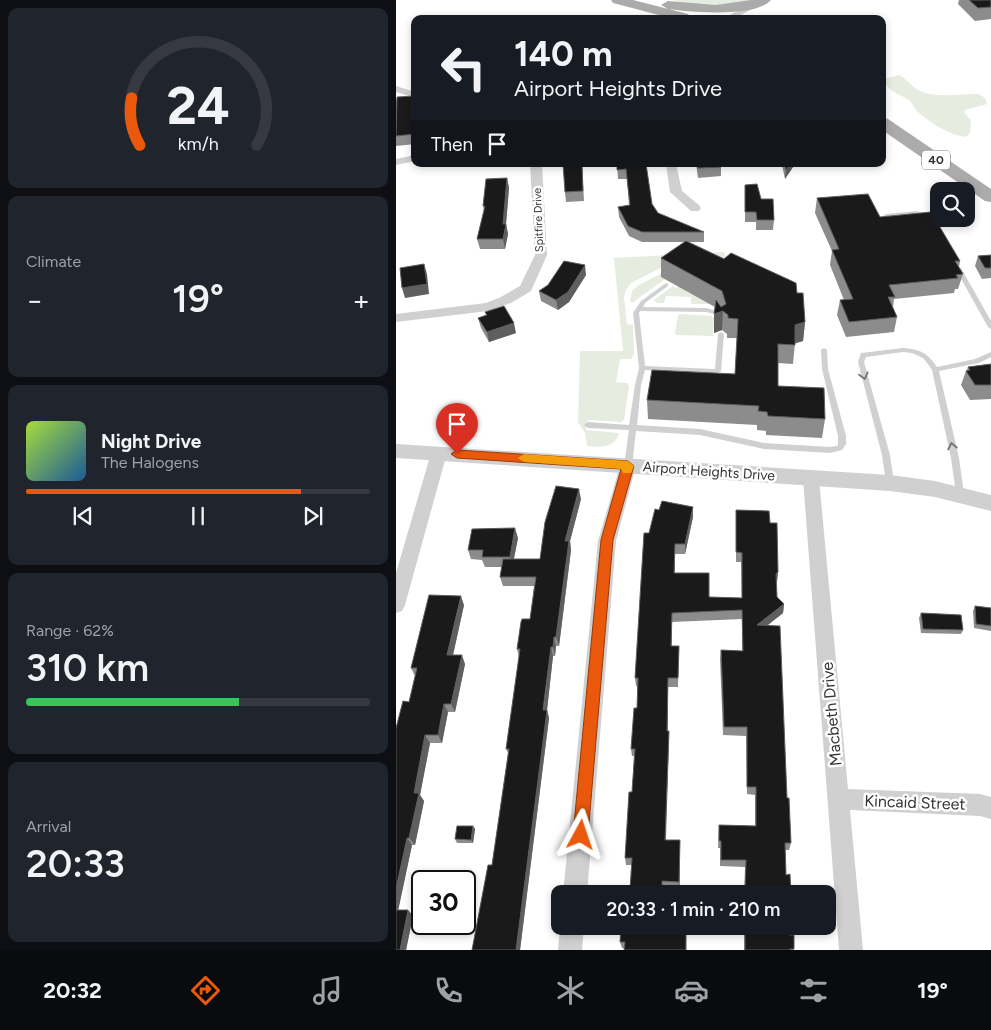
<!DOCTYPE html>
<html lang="en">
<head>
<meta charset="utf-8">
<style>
  body { margin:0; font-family:Figtree,sans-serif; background:#20242c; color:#f1f3f6; height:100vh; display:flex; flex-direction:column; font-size:19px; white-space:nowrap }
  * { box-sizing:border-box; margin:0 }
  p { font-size:16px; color:#9ea1a6 }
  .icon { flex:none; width:28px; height:28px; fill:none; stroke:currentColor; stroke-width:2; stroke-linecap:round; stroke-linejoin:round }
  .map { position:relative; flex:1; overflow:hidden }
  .side { display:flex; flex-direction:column; gap:8px; padding:8px; background:#0d0f14; width:396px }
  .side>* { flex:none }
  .banner { position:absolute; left:15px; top:15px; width:475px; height:152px; border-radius:10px; box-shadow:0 2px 8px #0003; background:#171b24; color:#f1f3f6; overflow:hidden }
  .buttons { position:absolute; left:534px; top:182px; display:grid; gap:10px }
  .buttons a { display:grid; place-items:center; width:45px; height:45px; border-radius:10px; background:#171b24; box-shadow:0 2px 8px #0003; font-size:25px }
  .speed { position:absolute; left:15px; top:870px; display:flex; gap:10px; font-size:25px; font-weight:700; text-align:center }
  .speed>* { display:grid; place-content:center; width:65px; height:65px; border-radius:50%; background:#171b24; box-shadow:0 2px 8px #0003; line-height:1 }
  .speed .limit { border:2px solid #111; border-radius:8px; background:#fff; color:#111 }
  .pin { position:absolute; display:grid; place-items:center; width:42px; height:42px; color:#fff; margin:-51px -21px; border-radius:50% 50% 50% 0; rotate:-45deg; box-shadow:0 0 5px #0007 }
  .pin .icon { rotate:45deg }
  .me { position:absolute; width:55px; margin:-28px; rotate:5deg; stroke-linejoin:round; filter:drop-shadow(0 0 4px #0008) }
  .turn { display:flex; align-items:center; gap:18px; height:105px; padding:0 20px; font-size:22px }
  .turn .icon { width:65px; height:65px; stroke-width:2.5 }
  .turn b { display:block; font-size:35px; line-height:42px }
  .then { display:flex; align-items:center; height:48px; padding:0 20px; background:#0003; gap:10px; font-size:19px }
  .big { font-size:38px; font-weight:600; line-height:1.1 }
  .side .tile { flex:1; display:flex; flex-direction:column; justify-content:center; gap:8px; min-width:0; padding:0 18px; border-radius:10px; background:#20242c }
  .side .dial { align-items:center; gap:0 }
  .dial svg { height:130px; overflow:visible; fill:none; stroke:#363941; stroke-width:7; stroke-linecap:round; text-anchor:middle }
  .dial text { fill:#f1f3f6; stroke:none }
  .song { display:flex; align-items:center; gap:15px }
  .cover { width:60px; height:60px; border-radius:8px; background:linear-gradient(135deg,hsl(80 70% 55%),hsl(210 70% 35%)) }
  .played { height:5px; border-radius:2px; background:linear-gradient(90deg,#ea580c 80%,#363941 80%) }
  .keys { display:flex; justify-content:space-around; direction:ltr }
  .heat { display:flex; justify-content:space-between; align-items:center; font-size:28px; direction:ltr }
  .charge { height:8px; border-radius:4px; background:linear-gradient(90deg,#34c759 62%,#363941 0) }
  .trip { position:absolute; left:155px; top:885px; width:285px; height:50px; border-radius:10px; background:#171b24; box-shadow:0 2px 8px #0003; font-weight:600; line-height:50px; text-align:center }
  .tabs { display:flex; height:80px; justify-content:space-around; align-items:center; background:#090b0e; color:#9ea1a6 }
  .tabs .icon { width:35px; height:35px }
  .tabs .selected { color:#ea580c }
  .tabs b { font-size:22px; color:#f1f3f6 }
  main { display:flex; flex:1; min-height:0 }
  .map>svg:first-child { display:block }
  .green { fill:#e6ecdf }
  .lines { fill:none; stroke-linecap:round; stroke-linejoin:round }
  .service { fill:#d0d0d0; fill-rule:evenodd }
  .minor { fill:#d0d0d0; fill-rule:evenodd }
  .tertiary { fill:#d0d0d0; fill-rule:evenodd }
  .primary { fill:#ababab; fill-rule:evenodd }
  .wall { fill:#8c8c8c }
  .shaded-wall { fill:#5f5f5f }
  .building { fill:#1a1a1a; stroke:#5f5f5f }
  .oneway { stroke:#7a7a7a }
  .route { fill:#ea580c; stroke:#983908 }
  .slow { fill:#f59e0b }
  .labels { text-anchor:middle; stroke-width:5; stroke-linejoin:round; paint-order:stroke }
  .far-street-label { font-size:11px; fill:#333; stroke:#fff }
  .shield { fill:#fff; stroke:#707070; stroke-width:1 }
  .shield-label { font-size:12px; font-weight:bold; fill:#333 }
  .street-label { font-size:14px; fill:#333; stroke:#fff }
  .near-street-label { font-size:16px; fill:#333; stroke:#fff }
</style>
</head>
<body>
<main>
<section class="side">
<div class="tile dial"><svg viewBox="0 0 100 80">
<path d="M14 69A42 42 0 1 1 86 69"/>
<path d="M14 69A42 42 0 0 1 9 40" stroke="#ea580c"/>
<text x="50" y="56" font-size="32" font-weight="700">24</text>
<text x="50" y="72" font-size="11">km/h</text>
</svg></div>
<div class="tile"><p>Climate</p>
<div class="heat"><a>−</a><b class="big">19°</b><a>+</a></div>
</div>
<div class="tile">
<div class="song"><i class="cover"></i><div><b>Night Drive</b><p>The Halogens</p></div></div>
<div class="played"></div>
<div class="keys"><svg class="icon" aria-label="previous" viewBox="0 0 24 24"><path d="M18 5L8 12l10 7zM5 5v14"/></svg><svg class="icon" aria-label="pause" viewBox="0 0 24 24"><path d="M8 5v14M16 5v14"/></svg><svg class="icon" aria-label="next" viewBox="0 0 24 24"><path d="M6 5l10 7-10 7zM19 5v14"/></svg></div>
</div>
<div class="tile"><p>Range · 62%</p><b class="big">310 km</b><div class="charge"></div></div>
<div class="tile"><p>Arrival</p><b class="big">20:33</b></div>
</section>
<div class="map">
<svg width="595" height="950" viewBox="0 0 595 950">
  <rect width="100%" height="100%" fill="#fff"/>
  <path class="green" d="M276 0H353C330 11 300 6 276 0Z
    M503 75C514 81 515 87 524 91 541 99 564 93 583 94L589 98 591 104 568 110 569 114 575 120 574 133 570 137C553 135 534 123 521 111 518 108 517 104 514 101 503 92 495 96 488 79Z
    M328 252 333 266 276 262 235 283 230 290 228 297 231 324 237 325 238 354 235 359H224L220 382 231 383 233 386 228 420 225 422 192 420 190 430 223 433C218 449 206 447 191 446L189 433 182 422 184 351H227L218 258Z
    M285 263 269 279 236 303 234 301 236 291 241 286Z
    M277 286 280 288 283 286 293 293 296 292 310 301 318 295 335 316 316 304H295V297L270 296 268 303H261L258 300Z
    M285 314 315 316 318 318 317 336 281 335 279 333 282 315Z"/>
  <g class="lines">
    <path class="service" d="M521 211 535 217 532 219 521 215 490 218 487 216 490 214Z
      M562 266 565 268 595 321V329L592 327 559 268Z
      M270 283 272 284V286L249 303 247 307 310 308 325 312 327 316 324 318 322 317 320 314 310 312 244 311 243 313 249 366 319 369 322 334 325 332 328 334 325 371 322 373 249 370 245 385 241 425 304 429 368 443 434 447 441 446 442 444V436L426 369 425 350 428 348 431 350 432 369 450 436V444L446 450 434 453 368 449 304 435 240 431 236 466 235 468H229L228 466 233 430 192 428 188 425 192 422 233 425 239 385 243 368 237 313 245 301Z
      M507 348C523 349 532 353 541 367L579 359 595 352V357L583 363 543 371 563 458 568 494 567 496H561L560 494 555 458 536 370 532 364 527 358 516 353 507 352 470 357 468 362 494 455 498 483 497 485H491L490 483 486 455 462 362 465 353Z"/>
    <path class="minor" d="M362 0H373L337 19H326Z
      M0 86 19 92V98L0 92Z
      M19 155V161L0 165V159Z
      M134 164H146L151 255 135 291 115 303 92 311 0 322V314L90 303 105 297 124 286 139 255Z
      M270 164H280L286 191 303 205 305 208 303 211H295L274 192Z
      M43 447 49 449 51 453 9 605 6 611 0 613V573L35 453 37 449Z
      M232 460 238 462 240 466 220 541 191 894H167L202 541 224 466 226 462Z
      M415 473 421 475 423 479 452 789 584 794 595 797V819L584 816 454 810 467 950H443L407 479 409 475Z
      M164 926H188L186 950H162Z"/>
    <path class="tertiary" d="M0 444 494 475 539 481 595 495V511L539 497 494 491 0 458Z"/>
    <path class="primary" d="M215 0H237L292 14 294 17 293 19H278L217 3Z
      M355 0H375C360 18 293 12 272 9L265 5 272 1 320 5Z
      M486 117 492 119 595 189V202L589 201 486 130Z"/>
  </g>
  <path class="wall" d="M563 0H595V19L579 21 562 4Z
    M19 96V144L0 146V100Z
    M186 164 188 201 170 202 169 192Z
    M221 164H250L256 204 262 213 308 232V242H293L401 293 409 322 407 341 399 343 397 364 382 363V386L429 419 426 438 370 435V431L361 430V425L252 419 251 400 339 374 341 338H331V334L326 330 318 333 319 307 265 277V258L288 242H246L233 236 223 217 222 207 233 205 231 179H222Z
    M300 164H325V176L302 178Z
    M384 164H399L389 179 386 165Z
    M111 178 113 188 110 224 112 234 109 249H84L81 239 88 211 87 206Z
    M349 185 365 199 378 220 377 230H360V222H349Z
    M421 198 484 217 564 261 563 267 567 274 562 289H559L558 293 498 299 497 307 501 317 498 332 450 337 441 315 444 300H448L434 265 436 251 419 213Z
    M595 255V278L586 279 579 266 582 256Z
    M190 275 173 302 162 310 145 301 143 291Z
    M89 312 120 333 93 342 85 328 82 318 90 315Z
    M595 364V399L574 400 565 385 570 371 571 370 572 367Z
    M185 499 174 541 175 550 163 646H160L159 656H157L151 710 153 718 124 950H76L96 865 112 753 110 749 123 657 121 649 134 619 138 586H107L104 577 106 567H89L86 560 75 559 72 550 122 538 118 559H144Z
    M340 510 374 523 382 572 381 581 380 582 381 597 388 604 387 613 371 626 395 843 393 850H389L390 875 395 894H348L349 867 324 866V848H322L323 825 359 826V795L351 794 350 736 327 735 324 659 325 650 346 651V619L276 622V646H283L282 687H272V731L273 739 270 840H284V888H267L234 890 236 865H230L229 858 236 792 238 756H236L235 749 241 708V686H240L239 678 253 533 297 517 289 554H279V573L313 597 346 598 345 562H340Z
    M68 605 57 655 69 664 59 712H52L46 743H34L24 795 28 801 19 845H16L2 910H12L17 916 10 950H0L13 702 19 676 15 668Z
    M579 606 595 608V631L578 628 577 611Z
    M525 613 567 630 565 634 525 633 523 618Z
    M77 826 79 829 77 843H61L59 839Z
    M266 926 228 948H226L224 942Z
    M348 926H393V935L398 949V950H348Z"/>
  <path class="shaded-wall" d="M394 164H399L389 179 390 170Z
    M111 178 113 188 110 224 112 234 109 249 107 239V224Z
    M28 264 31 274 33 294 9 298 6 288Z
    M189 265 190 275 173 302 162 310 160 300Z
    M327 311 326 330 318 333V314Z
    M409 322 407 341 397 344 399 325Z
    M118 323 120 333 93 342 91 332Z
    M183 489 185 499 174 541 175 550 163 646 160 637 169 541Z
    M297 507V517L289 554V544Z
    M119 528 122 538 116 567 114 557Z
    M382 572 381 581 379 583 380 574Z
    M65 596 68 605 55 664 51 655Z
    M388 604 387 613 360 634 361 625Z
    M158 637 160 646 159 656 157 647Z
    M155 647 157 656 151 710 153 718 124 950H120Z
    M66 655 69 664 59 712 55 704Z
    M48 704 52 712 46 743 42 735Z
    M273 731V739L269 847V840Z
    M29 735 34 743 24 795 28 801 19 845 13 838 18 793Z
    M77 826 79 829 77 843 75 840Z
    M11 838 16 845 1 916 0 915V889Z
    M12 910 17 916 10 950H4Z"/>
  <path class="building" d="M573 0H595V7L582 8Z
    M19 96V134L0 136 1 97Z
    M167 164H186L187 191 169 192Z
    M221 164H250L256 204 262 213 308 232H246L232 226 222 207 234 205 230 169 221 170Z
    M301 164H325V167L302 168Z
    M389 164H394L390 170Z
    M111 178 107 224H110L107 239H81L89 206H87L90 179Z
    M361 184 365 199H377L378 220H361L360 212H349V185Z
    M472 194 484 217 535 212 564 261H559L567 274 560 275 562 278 493 285 499 297H492L501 317 453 322 444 300 457 299 436 250 443 249 421 198Z
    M290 241 328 259 335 253 400 283 401 293H407L409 322 399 325V345L382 344V386L428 388 429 419 372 416 371 412 362 411 363 406 251 400 256 370 339 374 342 319 332 318V315L327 311 318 314 320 300 325 307 330 304 326 291 265 258Z
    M595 255V268H589L582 256Z
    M168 261 189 265 172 292 160 300 143 291 152 285Z
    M28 264 31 284 6 288 4 268Z
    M108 306 118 323 91 332 82 318 91 315 89 312Z
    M595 364V385H579L570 371 574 370 572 367Z
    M160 486 183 489 169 541H173L160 637H158L157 647H155L147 710H151L148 734 120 950H76L92 865H96L113 749H110L124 649H121L125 622 126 619H134L140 577H104L107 559H144L149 522Z
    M266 501 297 507 289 544H279L278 573H313V597L346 598V553L340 552V510L373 511 374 523H381L382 572 380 574 381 597 388 604 361 625 384 626 391 798H393L395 843H389L390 875 394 874 395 894H349L350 860H325V841H323V825L360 826V787H351V727H328L325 650 347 651 346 610 276 613 275 646H283L282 678H272L271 731H273L269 840H284L283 882 266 881V894H230V890H234L236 858H229L233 792H236L239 749H235L238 708H241L242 678H239L248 533H253L259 509 263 510Z
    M119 528 114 557H86L87 550H72L76 529Z
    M33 595 65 596 51 655H66L55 704H48L42 735H29L18 793H23L13 838H11L0 889V728L7 701 13 702 21 668H15Z
    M579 606 595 608V626L580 624Z
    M525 613 565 615 567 630 527 629Z
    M61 826H77L75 840 59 839Z
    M0 910H12L4 950H0Z
    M225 926H265V934L290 933V950H228L229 942H224Z
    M349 926H393V935H398V949H394V950H349Z"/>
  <defs><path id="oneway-chevron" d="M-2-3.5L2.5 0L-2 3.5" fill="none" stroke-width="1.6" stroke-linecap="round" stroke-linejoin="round" transform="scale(1.25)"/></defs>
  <g class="oneway">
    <use href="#oneway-chevron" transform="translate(468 376) rotate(75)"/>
    <use href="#oneway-chevron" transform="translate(556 446) rotate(-102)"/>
  </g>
  <path class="route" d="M61 450 232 461 238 466 217 540 192 835 190 841 185 843 179 841 177 835 205 540 225 469 61 458 55 454Z"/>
  <path class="slow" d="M128 454 232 461 238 466 235 473H227L225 469 128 462 122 458Z"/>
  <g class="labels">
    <g class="far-street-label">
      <text transform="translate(142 220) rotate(-92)" y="4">Spitfire Drive</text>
    </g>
    <rect class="shield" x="526" y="150.5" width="28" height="19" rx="4"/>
    <g class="shield-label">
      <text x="540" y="164">40</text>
    </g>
    <g class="street-label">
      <text transform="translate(313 471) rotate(4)" y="5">Airport Heights Drive</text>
    </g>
    <g class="near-street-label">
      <text transform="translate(435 714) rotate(-95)" y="6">Macbeth Drive</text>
      <text transform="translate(519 802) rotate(2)" y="6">Kincaid Street</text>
    </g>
  </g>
</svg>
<div class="buttons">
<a><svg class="icon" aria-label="search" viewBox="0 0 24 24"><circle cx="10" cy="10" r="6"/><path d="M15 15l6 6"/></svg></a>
</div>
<div class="speed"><div class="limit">30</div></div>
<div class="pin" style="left:61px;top:454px;background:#d93025"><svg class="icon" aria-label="arrive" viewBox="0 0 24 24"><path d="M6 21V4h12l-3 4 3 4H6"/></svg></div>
<svg class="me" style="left:185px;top:835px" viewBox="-20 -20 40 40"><path d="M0-17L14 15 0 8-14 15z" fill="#ea580c" stroke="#fff" stroke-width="4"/></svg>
<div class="trip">20:33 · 1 min · 210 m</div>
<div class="banner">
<div class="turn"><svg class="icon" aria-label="left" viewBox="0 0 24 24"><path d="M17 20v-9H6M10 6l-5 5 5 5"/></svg><div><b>140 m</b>Airport Heights Drive</div></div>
<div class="then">Then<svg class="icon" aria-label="arrive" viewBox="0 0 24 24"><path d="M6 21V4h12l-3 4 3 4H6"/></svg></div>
</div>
</div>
</main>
<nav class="tabs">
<b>20:32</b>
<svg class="icon selected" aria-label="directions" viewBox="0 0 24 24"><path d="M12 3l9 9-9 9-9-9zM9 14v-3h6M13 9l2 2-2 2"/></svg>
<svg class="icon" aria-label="music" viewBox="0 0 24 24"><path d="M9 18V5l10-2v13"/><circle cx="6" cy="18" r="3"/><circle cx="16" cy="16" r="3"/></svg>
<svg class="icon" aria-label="phone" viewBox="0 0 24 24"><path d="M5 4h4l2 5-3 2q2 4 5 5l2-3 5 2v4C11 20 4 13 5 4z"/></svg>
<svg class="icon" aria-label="climate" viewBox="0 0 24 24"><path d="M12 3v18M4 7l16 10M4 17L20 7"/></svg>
<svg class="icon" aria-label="car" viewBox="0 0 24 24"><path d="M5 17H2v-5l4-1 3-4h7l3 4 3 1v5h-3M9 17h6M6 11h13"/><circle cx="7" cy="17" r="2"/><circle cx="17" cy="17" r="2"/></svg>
<svg class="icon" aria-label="filters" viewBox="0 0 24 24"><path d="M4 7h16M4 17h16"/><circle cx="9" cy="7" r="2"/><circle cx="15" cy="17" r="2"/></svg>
<b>19°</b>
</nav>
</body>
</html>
